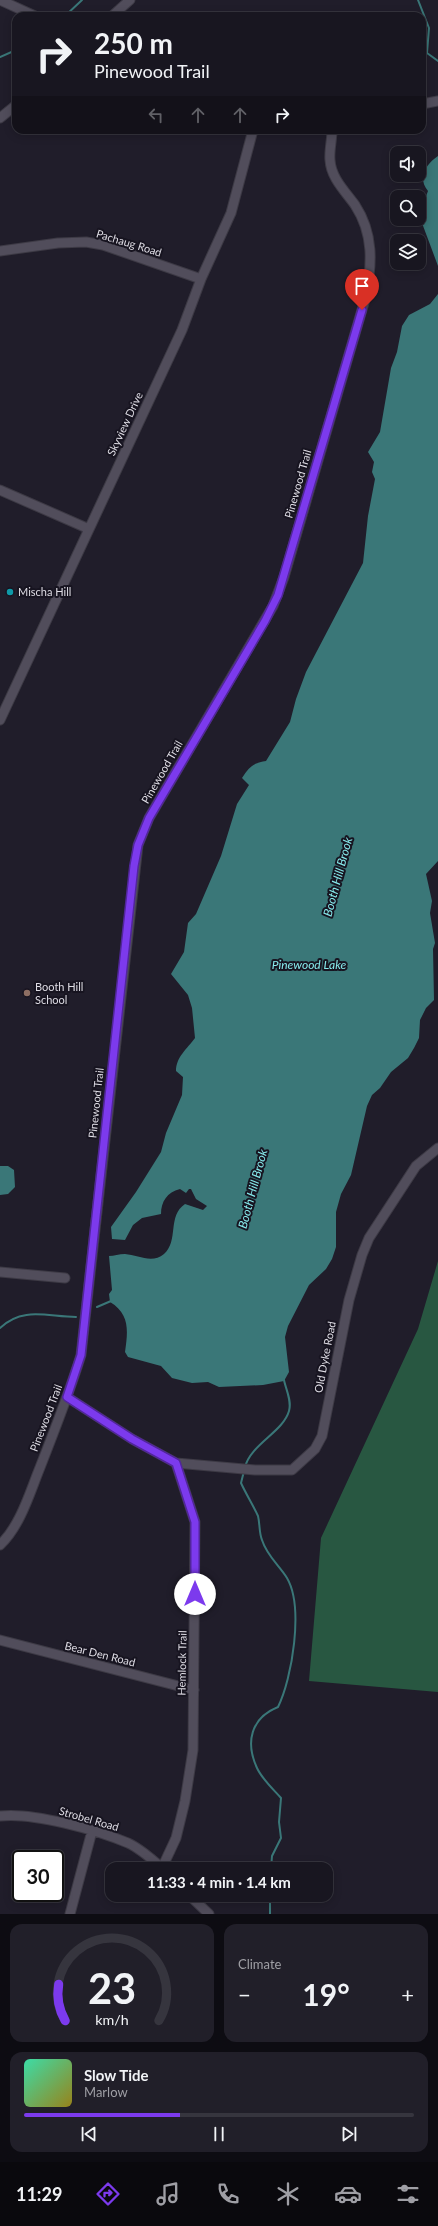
<!DOCTYPE html>
<html lang="en">
<head>
<meta charset="utf-8">
<style>
  body { margin:0; font-family:Lato,sans-serif; background:#211f29; color:#f1f3f6; height:100vh; display:flex; flex-direction:column; font-size:15px; white-space:nowrap }
  * { box-sizing:border-box; margin:0 }
  p { font-size:13px; color:#9f9fa5 }
  .icon { flex:none; width:22px; height:22px; fill:none; stroke:currentColor; stroke-width:2; stroke-linecap:round; stroke-linejoin:round }
  .map { position:relative; height:1914px; overflow:hidden }
  .sheet { display:flex; flex-direction:column; gap:10px; padding:10px; background:#0d0c12; flex:1 }
  .sheet>* { flex:none }
  .banner { position:absolute; left:12px; top:12px; width:414px; height:122px; border-radius:12px; box-shadow:0 2px 10px #0003,0 0 0 1px #36353e; background:#181620; color:#f1f3f6; overflow:hidden }
  .tools { position:absolute; left:390px; top:146px; display:grid; gap:8px }
  .tools a { display:grid; place-items:center; width:36px; height:36px; border-radius:8px; background:#181620; box-shadow:0 2px 10px #0003,0 0 0 1px #36353e; font-size:20px }
  .speed { position:absolute; left:12px; top:1850px; display:flex; gap:8px; font-size:20px; font-weight:700; text-align:center }
  .speed>* { display:grid; place-content:center; width:52px; height:52px; border-radius:50%; background:#181620; box-shadow:0 2px 10px #0003,0 0 0 1px #36353e; line-height:1 }
  .speed .limit { border:2px solid #111; border-radius:6px; background:#fff; color:#111 }
  .pin { position:absolute; display:grid; place-items:center; width:34px; height:34px; color:#fff; margin:-41px -17px; border-radius:50% 50% 50% 0; rotate:-45deg; box-shadow:0 0 4px #0007 }
  .pin .icon { rotate:45deg }
  .me { position:absolute; width:44px; margin:-22px; rotate:0deg; stroke-linejoin:round; filter:drop-shadow(0 0 3px #0008) }
  .turn { display:flex; align-items:center; gap:14px; height:84px; padding:0 16px; font-size:18px }
  .turn .icon { width:52px; height:52px; stroke-width:2.5 }
  .turn b { display:block; font-size:28px; line-height:34px }
  .lanes { display:flex; align-items:center; height:38px; padding:0 16px; background:#0003; justify-content:center; gap:20px; direction:ltr }
  .lanes .off { opacity:.35 }
  .big { font-size:30px; font-weight:700; line-height:1.1 }
  .sheet .card { flex:1; display:flex; flex-direction:column; justify-content:center; gap:6px; min-width:0; padding:0 14px; border-radius:12px; background:#211f29 }
  .sheet .dial { align-items:center; gap:0 }
  .dial svg { height:104px; overflow:visible; fill:none; stroke:#36353e; stroke-width:7; stroke-linecap:round; text-anchor:middle }
  .dial text { fill:#f1f3f6; stroke:none }
  .song { display:flex; align-items:center; gap:12px }
  .cover { width:48px; height:48px; border-radius:6px; background:linear-gradient(135deg,hsl(160 70% 55%),hsl(50 70% 35%)) }
  .played { height:4px; border-radius:2px; background:linear-gradient(90deg,#7c3aed 40%,#36353e 40%) }
  .keys { display:flex; justify-content:space-around; direction:ltr }
  .heat { display:flex; justify-content:space-between; align-items:center; font-size:22px; direction:ltr }
  .sheet .tiles { flex:1; display:grid; gap:10px; grid-template-columns:1fr 1fr }
  .card:last-child { grid-column:span 2 }
  .trip { position:absolute; left:105px; top:1862px; width:228px; height:40px; border-radius:12px; background:#181620; box-shadow:0 2px 10px #0003,0 0 0 1px #36353e; font-weight:700; line-height:40px; text-align:center }
  .tab-bar { display:flex; height:64px; justify-content:space-around; align-items:center; background:#0a090d; color:#9f9fa5 }
  .tab-bar .icon { width:28px; height:28px }
  .tab-bar .active { color:#7c3aed }
  .tab-bar b { font-size:18px; color:#f1f3f6 }
  .map>svg:first-child { display:block }
  .forest { fill:#285741 }
  .water { fill:#3a7778 }
  .lines { fill:none; stroke-linecap:round; stroke-linejoin:round }
  .stream { stroke:#3a7778; stroke-width:2 }
  .minor-casing { stroke:#3d3a45; stroke-width:11 }
  .minor { stroke:#514d5b; stroke-width:9 }
  .route-casing { stroke:#51269a; stroke-width:10 }
  .route { stroke:#7c3aed; stroke-width:7 }
  .culture-dot { fill:#0f9aa8; stroke:#171420; stroke-width:1.5 }
  .education-dot { fill:#8d6e63; stroke:#171420; stroke-width:1.5 }
  .labels { text-anchor:middle; stroke-width:4; stroke-linejoin:round; paint-order:stroke }
  .street-label { font-size:11px; fill:#dfdde5; stroke:#171420 }
  .poi-label { font-size:11px; fill:#dfdde5; stroke:#171420; text-anchor:start }
  .water-label { font-size:12px; font-style:italic; fill:#87eaec; stroke:#171420 }
</style>
</head>
<body>
<div class="map">
<svg width="438" height="1914" viewBox="0 0 438 1914">
  <rect width="100%" height="100%" fill="#201d2a"/>
  <path class="forest" d="M438 1261V1692L309 1681 321 1538 418 1329Z"/>
  <path class="water" d="M438 156V266L419 215 428 191C417 178 426 164 438 156Z
    M438 294V861L426 874 432 901 430 913 435 943 433 949 434 1000 426 1008 420 1020 419 1038 414 1048 408 1058 391 1072 380 1088 372 1095 367 1106 351 1175 341 1194 336 1212V1247L332 1259 326 1269 309 1285 288 1326 285 1337 289 1372 284 1381 263 1385 219 1387 208 1382 192 1383 172 1378 161 1366 128 1357 125 1352C128 1331 130 1314 110 1302L109 1294 112 1290 109 1256C114 1256 119 1254 125 1254 138 1255 152 1264 164 1254 179 1241 167 1216 185 1204L203 1210 207 1206 196 1199 191 1189H189L186 1193 180 1189C167 1192 161 1202 161 1214L142 1218 133 1225 125 1240 112 1239 111 1227 136 1192 161 1152 166 1133 182 1095 183 1077 176 1071C176 1057 187 1049 195 1038L192 1008 188 995 171 974 184 952 188 923 196 914 221 856 237 804 249 785 242 778C249 767 253 763 266 761L290 722 296 699 306 672 363 563 368 516 375 479 372 472 374 462 368 452 380 432 391 368 397 352 402 326 409 315 430 304Z
    M0 1166H8L14 1170 15 1187 8 1194 0 1195Z"/>
  <g class="lines">
    <path class="stream" d="M418 0 429 28 427 53 438 61
      M65 16 82 0
      M0 57 16 50
      M97 1307 111 1301
      M0 1328C23 1306 48 1317 76 1317
      M245 1467C251 1444 283 1432 289 1411 292 1401 286 1390 284 1380
      M244 1471 241 1483C246 1494 253 1505 258 1516 260 1524 259 1533 262 1540 267 1556 279 1565 287 1578 304 1607 292 1679 278 1707 251 1718 245 1742 257 1768 262 1779 273 1789 281 1798L279 1822 281 1838 272 1856 271 1869
      M270 1914V1895"/>
    <defs>
      <path id="minor" d="M0 0 35 16
        M112 16 130 0
        M422 104 438 101
        M0 118 16 105
        M0 251 58 243 86 242 103 245 201 279
        M0 490 89 529
        M0 720 182 330 201 279 231 213 253 130
        M0 1272 65 1278
        M67 1397 132 1439 176 1463 195 1522 193 1750 185 1801 176 1838 162 1868
        M176 1463 255 1470H292L315 1449 322 1436 349 1300 362 1255 369 1238 416 1166 438 1148
        M0 1545C20 1526 29 1495 39 1470 54 1432 69 1394 81 1355L138 845 149 818 273 606 284 577 366 296C372 264 374 234 355 205 345 191 331 178 330 160 329 151 332 140 332 130
        M0 1640 194 1690
        M0 1816C33 1812 97 1830 128 1843 141 1849 153 1860 163 1869
        M189 1895 209 1914
        M70 1914 92 1831"/>
    </defs>
    <use href="#minor" class="minor-casing"/>
    <use href="#minor" class="minor"/>
  </g>
  <g class="lines">
    <defs>
      <path id="route" d="M195 1594V1522L176 1463 132 1439 67 1397 81 1355 134 866 138 845 149 818 265 621 278 595 362 310"/>
    </defs>
    <use href="#route" class="route-casing"/>
    <use href="#route" class="route"/>
  </g>
  <circle class="culture-dot" cx="10" cy="592" r="4"/>
  <circle class="education-dot" cx="27" cy="993" r="4"/>
  <g class="labels">
    <g class="street-label">
      <text transform="translate(129 243) rotate(17)" y="4">Pachaug Road</text>
      <text transform="translate(125 424) rotate(-65)" y="4">Skyview Drive</text>
      <text transform="translate(298 484) rotate(-74)" y="4">Pinewood Trail</text>
      <text transform="translate(162 772) rotate(-60)" y="4">Pinewood Trail</text>
      <text transform="translate(96 1103) rotate(-84)" y="4">Pinewood Trail</text>
      <text transform="translate(325 1357) rotate(-79)" y="4">Old Dyke Road</text>
      <text transform="translate(46 1418) rotate(-69)" y="4">Pinewood Trail</text>
      <text transform="translate(100 1654) rotate(14)" y="4">Bear Den Road</text>
      <text transform="translate(182 1663) rotate(-89)" y="4">Hemlock Trail</text>
      <text transform="translate(89 1819) rotate(16)" y="4">Strobel Road</text>
    </g>
    <g class="poi-label">
      <text x="18" y="596">Mischa Hill</text>
      <text x="35" y="991">Booth Hill<tspan x="35" dy="13">School</tspan></text>
    </g>
    <g class="water-label">
      <text transform="translate(338 877) rotate(-75)" y="4">Booth Hill Brook</text>
      <text x="309" y="969">Pinewood Lake</text>
      <text transform="translate(253 1189) rotate(-75)" y="4">Booth Hill Brook</text>
    </g>
  </g>
</svg>
<div class="tools">
<a><svg class="icon" aria-label="sound" viewBox="0 0 24 24"><path d="M4 9h4l5-4v14l-5-4H4zM17 9q2 3 0 6"/></svg></a>
<a><svg class="icon" aria-label="search" viewBox="0 0 24 24"><circle cx="10" cy="10" r="6"/><path d="M15 15l6 6"/></svg></a>
<a><svg class="icon" aria-label="layers" viewBox="0 0 24 24"><path d="M12 4l9 5-9 5-9-5zM3 14l9 5 9-5"/></svg></a>
</div>
<div class="speed"><div class="limit">30</div></div>
<div class="pin" style="left:362px;top:310px;background:#d93025"><svg class="icon" aria-label="arrive" viewBox="0 0 24 24"><path d="M6 21V4h12l-3 4 3 4H6"/></svg></div>
<svg class="me" style="left:195px;top:1594px" viewBox="-20 -20 40 40"><circle r="19" fill="#fff"/><path d="M0-13L10 11 0 6-10 11z" fill="#7c3aed"/></svg>
<div class="trip">11:33 · 4 min · 1.4 km</div>
<div class="banner">
<div class="turn"><svg class="icon" aria-label="right" viewBox="0 0 24 24"><path d="M7 20v-9h11M14 6l5 5-5 5"/></svg><div><b>250 m</b>Pinewood Trail</div></div>
<div class="lanes"><svg class="icon off" aria-label="left" viewBox="0 0 24 24"><path d="M17 20v-9H6M10 6l-5 5 5 5"/></svg><svg class="icon off" aria-label="ahead" viewBox="0 0 24 24"><path d="M12 20V5M6 11l6-6 6 6"/></svg><svg class="icon off" aria-label="ahead" viewBox="0 0 24 24"><path d="M12 20V5M6 11l6-6 6 6"/></svg><svg class="icon" aria-label="right" viewBox="0 0 24 24"><path d="M7 20v-9h11M14 6l5 5-5 5"/></svg></div>
</div>
</div>
<section class="sheet">
<div class="tiles">
<div class="card dial"><svg viewBox="0 0 100 80">
<path d="M14 69A42 42 0 1 1 86 69"/>
<path d="M14 69A42 42 0 0 1 9 41" stroke="#7c3aed"/>
<text x="50" y="56" font-size="32" font-weight="700">23</text>
<text x="50" y="72" font-size="11">km/h</text>
</svg></div>
<div class="card"><p>Climate</p>
<div class="heat"><a>−</a><b class="big">19°</b><a>+</a></div>
</div>
<div class="card">
<div class="song"><i class="cover"></i><div><b>Slow Tide</b><p>Marlow</p></div></div>
<div class="played"></div>
<div class="keys"><svg class="icon" aria-label="previous" viewBox="0 0 24 24"><path d="M18 5L8 12l10 7zM5 5v14"/></svg><svg class="icon" aria-label="pause" viewBox="0 0 24 24"><path d="M8 5v14M16 5v14"/></svg><svg class="icon" aria-label="next" viewBox="0 0 24 24"><path d="M6 5l10 7-10 7zM19 5v14"/></svg></div>
</div>
</div>
</section>
<nav class="tab-bar">
<b>11:29</b>
<svg class="icon active" aria-label="directions" viewBox="0 0 24 24"><path d="M12 3l9 9-9 9-9-9zM9 14v-3h6M13 9l2 2-2 2"/></svg>
<svg class="icon" aria-label="music" viewBox="0 0 24 24"><path d="M9 18V5l10-2v13"/><circle cx="6" cy="18" r="3"/><circle cx="16" cy="16" r="3"/></svg>
<svg class="icon" aria-label="phone" viewBox="0 0 24 24"><path d="M5 4h4l2 5-3 2q2 4 5 5l2-3 5 2v4C11 20 4 13 5 4z"/></svg>
<svg class="icon" aria-label="climate" viewBox="0 0 24 24"><path d="M12 3v18M4 7l16 10M4 17L20 7"/></svg>
<svg class="icon" aria-label="car" viewBox="0 0 24 24"><path d="M5 17H2v-5l4-1 3-4h7l3 4 3 1v5h-3M9 17h6M6 11h13"/><circle cx="7" cy="17" r="2"/><circle cx="17" cy="17" r="2"/></svg>
<svg class="icon" aria-label="filters" viewBox="0 0 24 24"><path d="M4 7h16M4 17h16"/><circle cx="9" cy="7" r="2"/><circle cx="15" cy="17" r="2"/></svg>
</nav>
</body>
</html>
